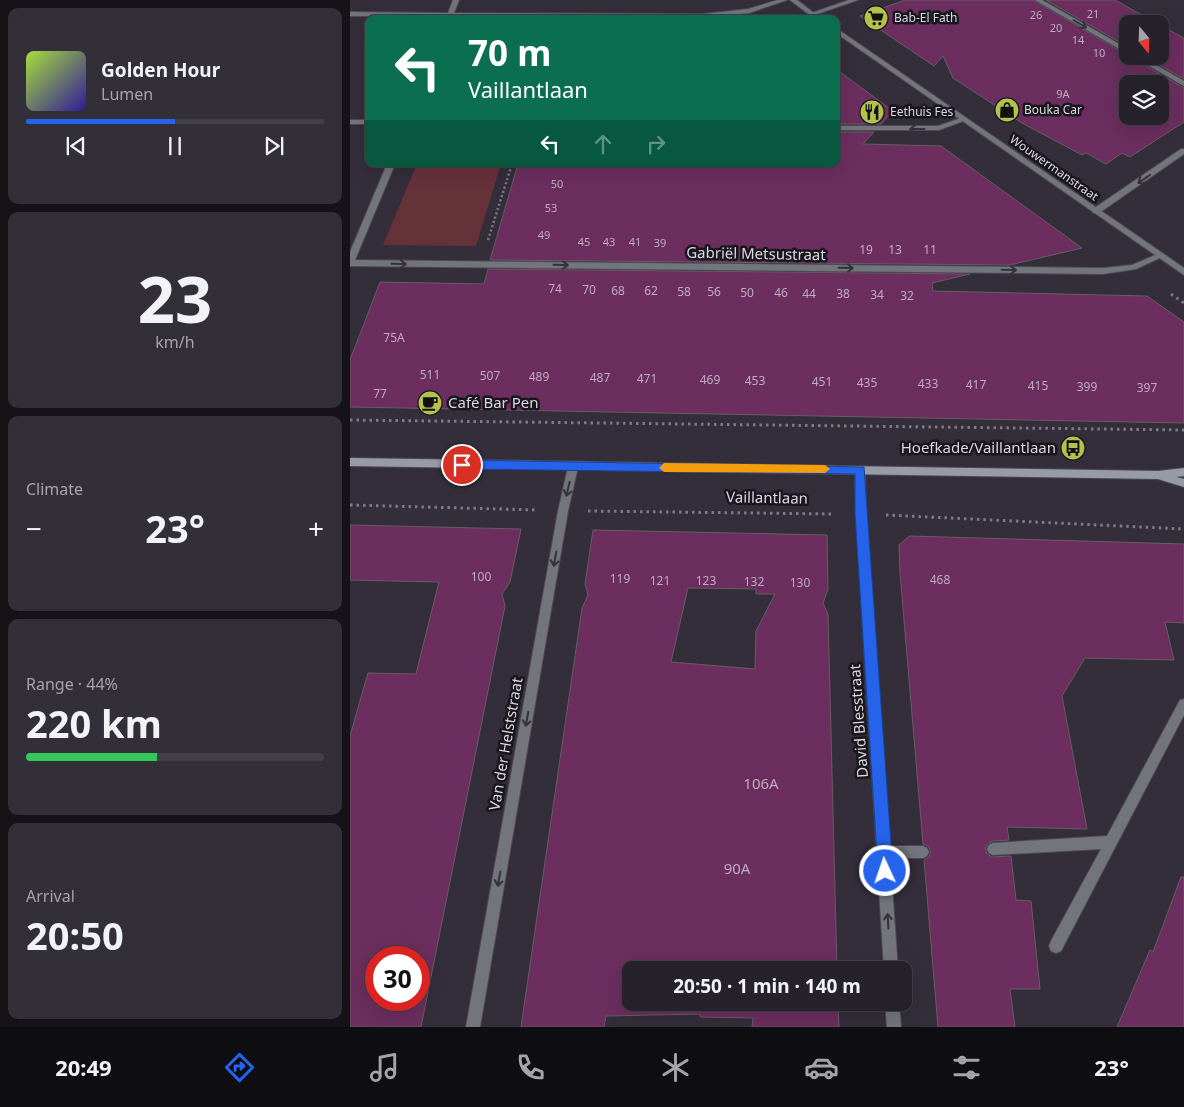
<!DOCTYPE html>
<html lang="en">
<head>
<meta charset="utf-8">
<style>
  body { margin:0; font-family:"Noto Sans",sans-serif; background:#322f38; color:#f1f3f6; height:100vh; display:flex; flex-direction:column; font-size:19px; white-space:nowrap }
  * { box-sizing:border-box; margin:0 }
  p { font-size:16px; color:#a4a4a9 }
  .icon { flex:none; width:28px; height:28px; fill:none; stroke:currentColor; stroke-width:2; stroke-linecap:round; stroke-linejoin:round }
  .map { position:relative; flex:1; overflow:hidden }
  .sheet { display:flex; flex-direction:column; gap:8px; padding:8px; background:#151318; width:350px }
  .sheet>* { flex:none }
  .banner { position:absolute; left:15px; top:15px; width:475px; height:152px; border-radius:10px; box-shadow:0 5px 20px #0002,0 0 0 1px #423f48; background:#0b6e4f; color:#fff; overflow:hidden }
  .needle { width:32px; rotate:161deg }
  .buttons { position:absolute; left:769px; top:15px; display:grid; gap:10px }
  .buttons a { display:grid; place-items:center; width:50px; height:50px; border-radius:10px; background:#26222c; box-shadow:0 5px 20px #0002,0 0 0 1px #423f48; font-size:25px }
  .speed { position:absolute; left:15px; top:946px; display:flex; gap:10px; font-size:25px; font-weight:700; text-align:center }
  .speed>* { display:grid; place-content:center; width:65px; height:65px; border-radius:50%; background:#26222c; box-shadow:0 5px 20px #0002,0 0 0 1px #423f48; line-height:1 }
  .speed .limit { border:8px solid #d22; background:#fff; color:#111 }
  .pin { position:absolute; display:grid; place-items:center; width:42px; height:42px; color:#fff; margin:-21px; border:2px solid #fff; border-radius:50%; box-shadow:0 1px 5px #0007 }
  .me { position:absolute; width:55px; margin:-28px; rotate:357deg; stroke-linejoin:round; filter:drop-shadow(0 0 4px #0008) }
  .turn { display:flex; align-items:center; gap:18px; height:105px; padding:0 20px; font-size:22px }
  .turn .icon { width:65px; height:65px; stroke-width:2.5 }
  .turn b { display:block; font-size:35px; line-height:42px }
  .lanes { display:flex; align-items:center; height:48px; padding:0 20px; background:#0003; justify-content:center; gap:25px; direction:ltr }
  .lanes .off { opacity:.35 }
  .big { font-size:38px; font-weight:700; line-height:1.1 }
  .sheet .widget { flex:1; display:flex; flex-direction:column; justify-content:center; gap:8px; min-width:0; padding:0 18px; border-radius:10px; background:#322f38 }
  .sheet .dial { align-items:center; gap:0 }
  .dial b { font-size:65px; line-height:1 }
  .song { display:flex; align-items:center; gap:15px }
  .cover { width:60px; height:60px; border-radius:8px; background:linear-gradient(135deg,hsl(80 70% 55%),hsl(250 70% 35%)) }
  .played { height:5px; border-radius:2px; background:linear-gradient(90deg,#2563eb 50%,#423f48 50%) }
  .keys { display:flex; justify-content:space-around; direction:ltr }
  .heat { display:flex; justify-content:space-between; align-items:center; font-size:28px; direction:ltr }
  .charge { height:8px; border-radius:4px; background:linear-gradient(90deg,#34c759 44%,#423f48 0) }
  .trip { position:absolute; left:272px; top:961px; width:290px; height:50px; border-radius:10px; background:#26222c; box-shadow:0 5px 20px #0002,0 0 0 1px #423f48; font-weight:700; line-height:50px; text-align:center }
  .dock { display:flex; height:80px; justify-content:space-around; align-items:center; background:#0f0e12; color:#a4a4a9 }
  .dock .icon { width:35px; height:35px }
  .dock .selected { color:#2563eb }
  .dock b { font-size:22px; color:#f1f3f6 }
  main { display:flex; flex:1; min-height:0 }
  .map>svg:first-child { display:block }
  .green { fill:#66323a }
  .building { fill:#6b2e5e; stroke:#695c65; fill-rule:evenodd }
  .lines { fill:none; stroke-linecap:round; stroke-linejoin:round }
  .service-casing { stroke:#4e4955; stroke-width:2 }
  .minor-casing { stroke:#4e4955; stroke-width:2 }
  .tertiary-casing { stroke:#4e4955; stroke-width:2 }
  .secondary-casing { stroke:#4e4955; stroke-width:2 }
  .path-far1 { stroke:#7e7a84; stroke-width:2.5; stroke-dasharray:2 2.5; stroke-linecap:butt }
  .path { stroke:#7e7a84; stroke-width:3; stroke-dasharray:2.5 4; stroke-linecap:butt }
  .service { fill:#72757b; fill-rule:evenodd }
  .minor { fill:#72757b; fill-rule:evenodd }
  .tertiary { fill:#72757b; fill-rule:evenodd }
  .secondary { fill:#979ba5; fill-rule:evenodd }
  .oneway { stroke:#343339 }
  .route { fill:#2563eb; stroke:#184099 }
  .slow { fill:#f59e0b }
  .labels { text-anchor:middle; stroke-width:5; stroke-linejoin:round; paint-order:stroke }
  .far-number-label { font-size:11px; fill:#beadc0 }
  .far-poi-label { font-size:12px; fill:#dad7e0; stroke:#19171d; text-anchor:start }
  .far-street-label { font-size:12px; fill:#dad7e0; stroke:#19171d }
  .number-label { font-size:12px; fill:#beadc0 }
  .street-label { font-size:15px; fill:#dad7e0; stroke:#19171d }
  .poi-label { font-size:15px; fill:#dad7e0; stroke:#19171d; text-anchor:start }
  .near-number-label { font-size:15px; fill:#beadc0 }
</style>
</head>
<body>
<main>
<section class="sheet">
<div class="widget">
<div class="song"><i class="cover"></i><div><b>Golden Hour</b><p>Lumen</p></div></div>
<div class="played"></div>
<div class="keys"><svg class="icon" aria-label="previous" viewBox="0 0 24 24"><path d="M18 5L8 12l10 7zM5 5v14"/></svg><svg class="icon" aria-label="pause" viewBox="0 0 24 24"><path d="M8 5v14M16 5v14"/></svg><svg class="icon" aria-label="next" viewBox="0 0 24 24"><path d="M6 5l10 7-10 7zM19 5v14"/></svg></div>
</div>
<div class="widget dial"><b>23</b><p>km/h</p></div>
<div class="widget"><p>Climate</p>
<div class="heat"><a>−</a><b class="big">23°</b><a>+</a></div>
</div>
<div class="widget"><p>Range · 44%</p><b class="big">220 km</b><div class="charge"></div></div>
<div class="widget"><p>Arrival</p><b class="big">20:50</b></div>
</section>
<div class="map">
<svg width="834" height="1027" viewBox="0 0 834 1027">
  <rect width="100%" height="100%" fill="#332e3a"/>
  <path class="green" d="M67 164H151L126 246 33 245Z"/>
  <path class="building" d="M555 0H683L834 88V122L780 157 772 153 756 164 736 153 732 155 672 123 603 78 593 56 584 66 510 16ZM778 84H810V116H778Z
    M696 0H765L808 24H778V47Z
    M810 25 834 38V79L794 56H810Z
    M486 69 543 111 531 124H486Z
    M486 132H524L513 144 591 146 732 248 660 265 140 260 168 164H486Z
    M138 269 620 274 582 283 583 291 797 296 834 322V423L0 407V360L30 282 134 284Z
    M0 525 171 529 160 582 152 594 155 606 71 1027H0V736L18 673 66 674 89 582 0 580ZM26 958H69V1000H26Z
    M243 530 477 535 478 589 473 603 478 614 487 970H281V1002H488L489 1027H402L403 1018 350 1017V1014L256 1016 254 1027H171L232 608 238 595 235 584ZM338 588 406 589V594H425L406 631 405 669 321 662Z
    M559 536 834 544V623L815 622 824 660 735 658 712 696 737 829 657 827 659 840 642 841 635 848 637 854 642 857 661 856 666 900 681 901 690 989H660L665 1027H588L574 860 579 857 581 851 578 846 573 844 550 573 549 545Z
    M831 877H834V1027H767L800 950 803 952Z"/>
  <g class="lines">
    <defs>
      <path id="service" d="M834 699V715L711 951 706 953 701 951 699 946 701 941 751 849 643 855 639 853 637 849 639 845 643 843 757 836 830 700Z
        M534 846H573L577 848 579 852 577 856 573 858H534L530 856 528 852 530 848Z"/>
      <path id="minor" d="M103 0H109L104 13 353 14 398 9 428 0H437L399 13 353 18 103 16 102 19H96L97 16H0V12L98 13Z
        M499 0H508L464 15 459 14Z
        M685 0H692L778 49V54Z
        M782 56H790L834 81V86Z
        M614 117 616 118V120L589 130H486V126H588Z
        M0 120H19V124H0Z
        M831 149H834V154L749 213H743V209Z
        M37 164H45L5 260 753 268 782 265 810 253 814 256 786 269 753 274 0 266V252Z
        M223 463 228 467 218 511 130 1027H116L208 511 218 467Z
        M510 466 515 470 516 514 548 970H534L506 514 505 470Z
        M535 1002H549L551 1027H537Z"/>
      <path id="tertiary" d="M440 0H447L472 19H465Z
        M486 28 834 268V275L486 33Z"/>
      <path id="secondary" d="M0 458 808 471 834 468V476L826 477 834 479V487L808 479 0 466Z"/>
    </defs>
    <use href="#service" class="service-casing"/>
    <use href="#minor" class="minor-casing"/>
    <use href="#tertiary" class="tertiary-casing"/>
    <use href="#secondary" class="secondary-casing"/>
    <path class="path-far1" d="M138 240 162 164"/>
    <path class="path" d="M821 294 834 303
      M0 420 834 430
      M0 505 187 510
      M238 511 484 514
      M536 515 834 529"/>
    <use href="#service" class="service"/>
    <use href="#minor" class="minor"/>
    <use href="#tertiary" class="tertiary"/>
    <use href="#secondary" class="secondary"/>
  </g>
  <defs><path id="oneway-shaft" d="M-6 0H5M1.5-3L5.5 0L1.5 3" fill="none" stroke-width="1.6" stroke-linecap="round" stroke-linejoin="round" transform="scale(1.25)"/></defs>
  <g class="oneway">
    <use href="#oneway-shaft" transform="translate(730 24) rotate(30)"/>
    <use href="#oneway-shaft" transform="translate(567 129) rotate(-180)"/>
    <use href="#oneway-shaft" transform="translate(794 179) rotate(145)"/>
    <use href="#oneway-shaft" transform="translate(49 264) rotate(1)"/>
    <use href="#oneway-shaft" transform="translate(211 265) rotate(1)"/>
    <use href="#oneway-shaft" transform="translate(496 268) rotate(1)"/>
    <use href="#oneway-shaft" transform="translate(659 270) rotate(1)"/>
    <use href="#oneway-shaft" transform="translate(218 489) rotate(103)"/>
    <use href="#oneway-shaft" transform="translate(205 559) rotate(100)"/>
    <use href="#oneway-shaft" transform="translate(177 719) rotate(100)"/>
    <use href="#oneway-shaft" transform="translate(149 879) rotate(100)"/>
    <use href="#oneway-shaft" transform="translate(538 921) rotate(-93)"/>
  </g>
  <path class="route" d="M112 460 514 467 543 871 540 876 535 878 530 876 528 871 505 514V474L112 469 106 465Z"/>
  <path class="slow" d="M314 463 475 465 480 469 475 473 314 472 309 468Z"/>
  <defs>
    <symbol id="supermarket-disc" viewBox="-11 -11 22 22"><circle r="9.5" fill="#b3c24b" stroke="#19171d"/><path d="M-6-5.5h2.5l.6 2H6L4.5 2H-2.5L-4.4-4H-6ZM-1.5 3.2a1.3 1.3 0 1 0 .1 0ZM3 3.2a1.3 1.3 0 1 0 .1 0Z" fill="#111"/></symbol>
    <symbol id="shop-disc" viewBox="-11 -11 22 22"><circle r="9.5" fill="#b3c24b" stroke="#19171d"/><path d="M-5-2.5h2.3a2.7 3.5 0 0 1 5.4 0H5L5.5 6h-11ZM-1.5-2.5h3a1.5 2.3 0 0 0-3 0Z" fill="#111"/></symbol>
    <symbol id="restaurant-disc" viewBox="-11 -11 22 22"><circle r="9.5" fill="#b3c24b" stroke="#19171d"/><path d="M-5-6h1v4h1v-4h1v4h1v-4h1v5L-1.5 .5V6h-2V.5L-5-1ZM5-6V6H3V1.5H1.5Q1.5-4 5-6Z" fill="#111"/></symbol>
    <symbol id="cafe-disc" viewBox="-11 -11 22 22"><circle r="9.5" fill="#b3c24b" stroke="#19171d"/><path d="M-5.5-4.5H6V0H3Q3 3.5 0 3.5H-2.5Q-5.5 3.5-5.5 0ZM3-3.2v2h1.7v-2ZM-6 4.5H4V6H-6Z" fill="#111"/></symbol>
    <symbol id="bus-disc" viewBox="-11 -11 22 22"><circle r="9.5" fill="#b3c24b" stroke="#19171d"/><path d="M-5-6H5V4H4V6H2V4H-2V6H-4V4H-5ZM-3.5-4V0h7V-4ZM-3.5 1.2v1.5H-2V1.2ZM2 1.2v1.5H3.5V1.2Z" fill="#111"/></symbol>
  </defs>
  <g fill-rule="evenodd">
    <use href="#supermarket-disc" x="512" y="4" width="28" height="28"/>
    <use href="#shop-disc" x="643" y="96" width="28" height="28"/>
    <use href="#restaurant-disc" x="508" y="98" width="28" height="28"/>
    <use href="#cafe-disc" x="66" y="389" width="28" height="28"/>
    <use href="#bus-disc" x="709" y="434" width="28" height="28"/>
  </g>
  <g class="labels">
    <g class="far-number-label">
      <text x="743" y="18">21</text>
      <text x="686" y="19">26</text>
      <text x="706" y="32">20</text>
      <text x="728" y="44">14</text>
      <text x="749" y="57">10</text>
      <text x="713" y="98">9A</text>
      <text x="207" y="188">50</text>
      <text x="201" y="212">53</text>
      <text x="194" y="239">49</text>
      <text x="234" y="246">45</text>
      <text x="259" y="246">43</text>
      <text x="285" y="246">41</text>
      <text x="310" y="247">39</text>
    </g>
    <g class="far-poi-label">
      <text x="544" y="22">Bab-El Fath</text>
      <text x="674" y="114">Bouka Car</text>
      <text x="540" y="116">Eethuis Fes</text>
    </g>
    <g class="far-street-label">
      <text transform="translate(704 168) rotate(35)" y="4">Wouwermanstraat</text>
    </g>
    <g class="number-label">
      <text x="516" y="254">19</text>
      <text x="545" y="254">13</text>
      <text x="580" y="254">11</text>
      <text x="205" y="293">74</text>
      <text x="239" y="294">70</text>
      <text x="268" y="295">68</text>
      <text x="301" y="295">62</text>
      <text x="334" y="296">58</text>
      <text x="364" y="296">56</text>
      <text x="397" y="297">50</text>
      <text x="431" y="297">46</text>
      <text x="459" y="298">44</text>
      <text x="493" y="298">38</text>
      <text x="527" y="299">34</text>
      <text x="557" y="300">32</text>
      <text x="44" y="342">75A</text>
      <text x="80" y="379">511</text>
      <text x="140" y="380">507</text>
      <text x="189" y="381">489</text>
      <text x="250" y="382">487</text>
      <text x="297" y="383">471</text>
      <text x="360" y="384">469</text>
      <text x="405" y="385">453</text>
      <text x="472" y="386">451</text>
      <text x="517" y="387">435</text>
      <text x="578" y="388">433</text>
      <text x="626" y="389">417</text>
      <text x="688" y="390">415</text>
      <text x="737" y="391">399</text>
      <text x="797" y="392">397</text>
      <text x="30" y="398">77</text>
      <text x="131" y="581">100</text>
      <text x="270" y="583">119</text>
      <text x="590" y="584">468</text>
      <text x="310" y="585">121</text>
      <text x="356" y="585">123</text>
      <text x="404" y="586">132</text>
      <text x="450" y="587">130</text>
    </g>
    <g class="street-label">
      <text transform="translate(406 254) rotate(1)" y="5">Gabriël Metsustraat</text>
      <text transform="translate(417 498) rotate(1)" y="5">Vaillantlaan</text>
      <text transform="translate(509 721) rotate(-94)" y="5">David Blesstraat</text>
      <text transform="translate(156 744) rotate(-80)" y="5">Van der Helststraat</text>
    </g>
    <g class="poi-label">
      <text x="98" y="408">Café Bar Pen</text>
      <text x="706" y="453" text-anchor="end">Hoefkade/Vaillantlaan</text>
    </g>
    <g class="near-number-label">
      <text x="411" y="789">106A</text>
      <text x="387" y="874">90A</text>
    </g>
  </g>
</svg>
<div class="buttons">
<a><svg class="needle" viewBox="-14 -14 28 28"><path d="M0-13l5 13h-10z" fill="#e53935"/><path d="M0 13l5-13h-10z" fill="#a4a4a9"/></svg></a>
<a><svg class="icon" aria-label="layers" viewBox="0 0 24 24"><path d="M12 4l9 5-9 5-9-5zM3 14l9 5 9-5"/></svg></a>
</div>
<div class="speed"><div class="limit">30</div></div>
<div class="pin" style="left:112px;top:465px;background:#d93025"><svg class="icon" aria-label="arrive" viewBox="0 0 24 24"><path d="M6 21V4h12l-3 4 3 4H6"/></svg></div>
<svg class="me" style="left:535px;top:871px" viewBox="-20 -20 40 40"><circle r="17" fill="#2563eb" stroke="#fff" stroke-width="3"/><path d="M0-11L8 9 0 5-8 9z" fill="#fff"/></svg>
<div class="trip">20:50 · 1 min · 140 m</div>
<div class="banner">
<div class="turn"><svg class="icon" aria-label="left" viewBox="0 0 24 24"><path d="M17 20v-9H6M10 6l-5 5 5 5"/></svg><div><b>70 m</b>Vaillantlaan</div></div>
<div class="lanes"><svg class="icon" aria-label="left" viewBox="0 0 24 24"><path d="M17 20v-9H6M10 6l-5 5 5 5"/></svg><svg class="icon off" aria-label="ahead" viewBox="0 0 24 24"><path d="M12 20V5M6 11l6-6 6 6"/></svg><svg class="icon off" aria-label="right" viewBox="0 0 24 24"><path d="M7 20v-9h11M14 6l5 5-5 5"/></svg></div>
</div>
</div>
</main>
<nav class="dock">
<b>20:49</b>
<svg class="icon selected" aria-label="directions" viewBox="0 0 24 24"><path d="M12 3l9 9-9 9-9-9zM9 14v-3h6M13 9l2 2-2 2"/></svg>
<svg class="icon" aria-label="music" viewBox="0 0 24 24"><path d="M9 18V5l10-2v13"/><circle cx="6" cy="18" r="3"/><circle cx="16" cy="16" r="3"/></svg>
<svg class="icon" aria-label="phone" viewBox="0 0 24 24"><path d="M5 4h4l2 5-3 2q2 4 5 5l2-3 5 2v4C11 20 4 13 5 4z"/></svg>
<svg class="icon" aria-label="climate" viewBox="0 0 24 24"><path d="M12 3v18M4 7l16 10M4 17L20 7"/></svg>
<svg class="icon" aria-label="car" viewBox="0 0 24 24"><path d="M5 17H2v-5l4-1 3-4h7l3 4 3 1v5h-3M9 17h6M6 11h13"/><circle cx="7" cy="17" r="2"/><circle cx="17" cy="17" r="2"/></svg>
<svg class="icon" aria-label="filters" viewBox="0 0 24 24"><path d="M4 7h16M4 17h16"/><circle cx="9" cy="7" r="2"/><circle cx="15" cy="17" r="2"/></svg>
<b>23°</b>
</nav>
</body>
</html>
